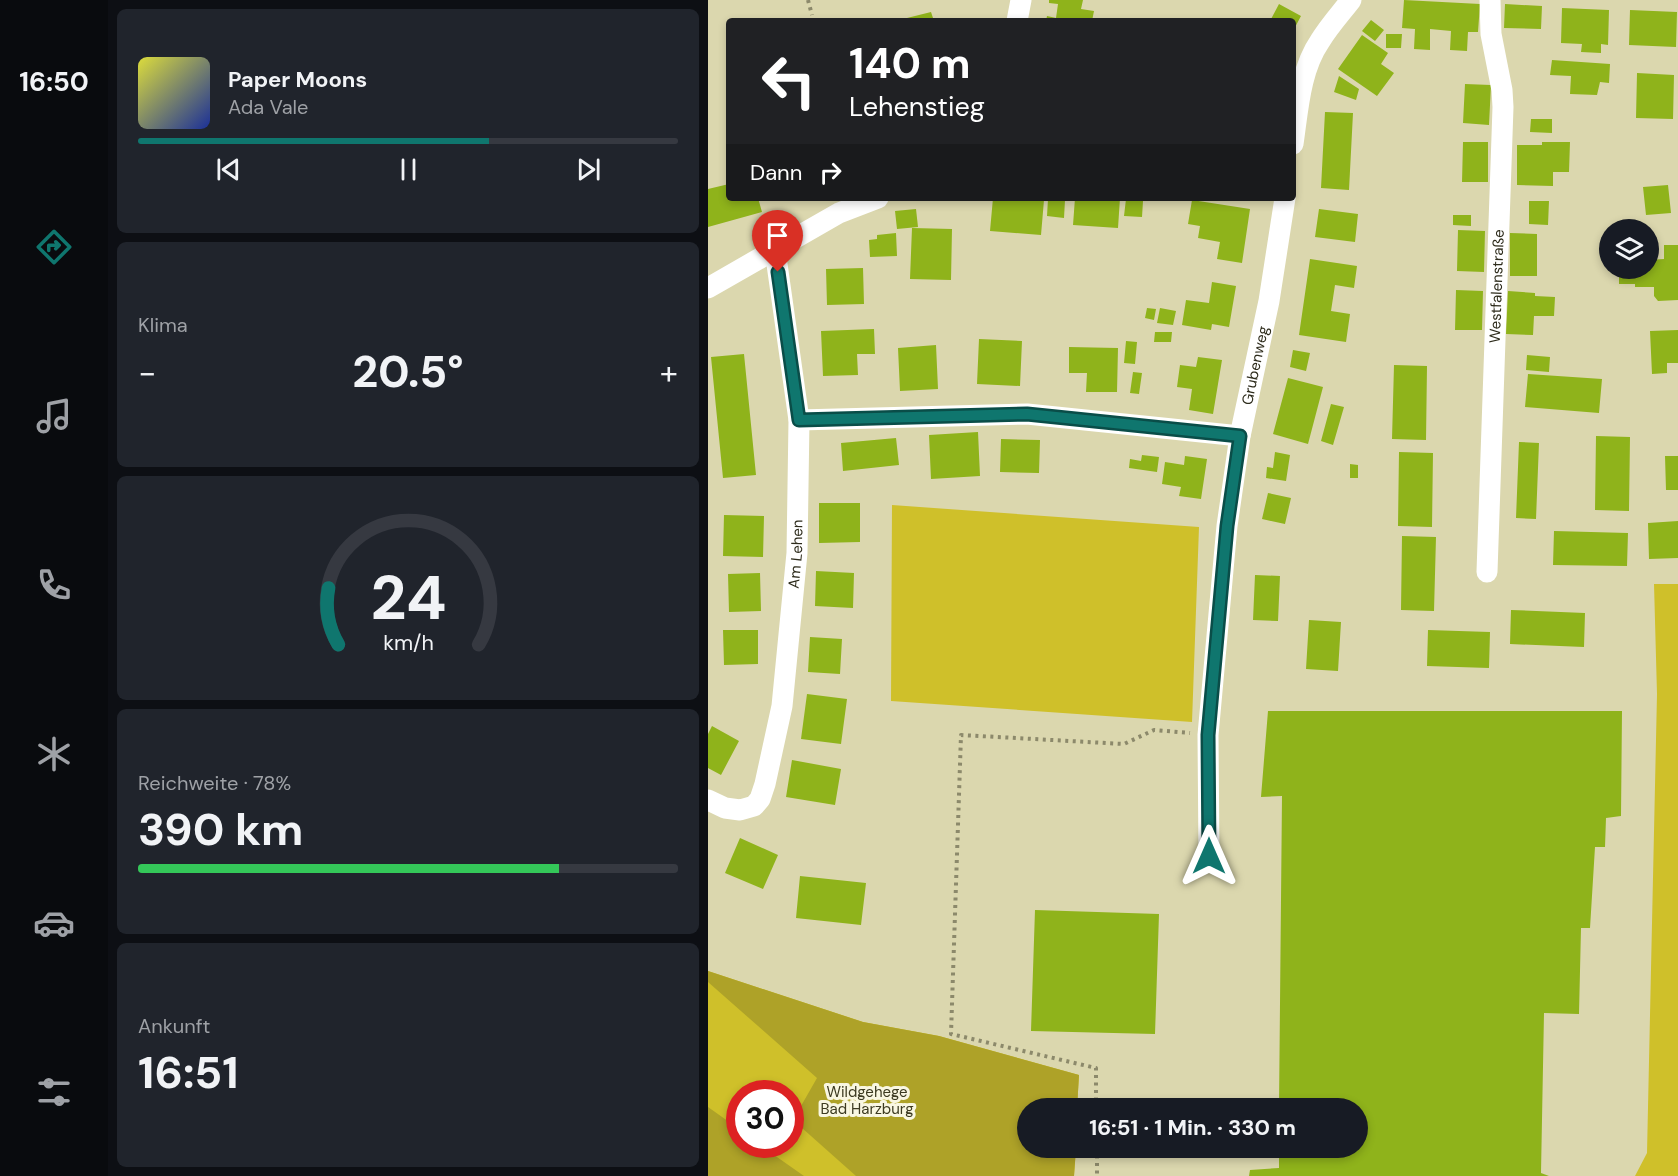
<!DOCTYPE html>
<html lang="de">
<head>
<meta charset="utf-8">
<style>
  body { margin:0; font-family:"DM Sans",sans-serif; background:#20242c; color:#f1f3f6; height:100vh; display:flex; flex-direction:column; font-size:22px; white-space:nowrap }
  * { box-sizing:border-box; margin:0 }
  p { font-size:20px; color:#9ea1a6 }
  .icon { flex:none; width:33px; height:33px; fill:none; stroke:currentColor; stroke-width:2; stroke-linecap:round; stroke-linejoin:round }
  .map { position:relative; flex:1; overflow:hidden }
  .panel { display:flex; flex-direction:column; gap:9px; padding:9px; background:#0d0f14; width:600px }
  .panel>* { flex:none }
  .hud { position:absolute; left:18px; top:18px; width:570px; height:183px; border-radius:6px; box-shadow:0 3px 9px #0003; background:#202124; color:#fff; overflow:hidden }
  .controls { position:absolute; left:891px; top:219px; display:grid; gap:12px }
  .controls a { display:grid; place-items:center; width:60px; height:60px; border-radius:50%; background:#171b24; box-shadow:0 3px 9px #0003; font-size:30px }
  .speed { position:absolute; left:18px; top:1080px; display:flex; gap:12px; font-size:30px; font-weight:700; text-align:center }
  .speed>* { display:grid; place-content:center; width:78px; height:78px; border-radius:50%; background:#171b24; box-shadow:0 3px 9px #0003; line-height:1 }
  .speed .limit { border:9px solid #d22; background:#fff; color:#111 }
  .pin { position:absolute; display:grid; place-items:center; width:51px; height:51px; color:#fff; margin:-62px -26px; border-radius:50% 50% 50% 0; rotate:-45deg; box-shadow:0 0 6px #0007 }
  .pin .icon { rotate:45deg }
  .me { position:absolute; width:66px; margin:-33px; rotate:0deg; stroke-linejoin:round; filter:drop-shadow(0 0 4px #0008) }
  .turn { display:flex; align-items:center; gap:21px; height:126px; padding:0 24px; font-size:27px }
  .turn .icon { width:78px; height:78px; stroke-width:2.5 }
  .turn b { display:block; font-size:42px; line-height:51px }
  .then { display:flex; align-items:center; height:57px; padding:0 24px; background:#0003; gap:12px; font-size:22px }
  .big { font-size:45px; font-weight:700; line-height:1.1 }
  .panel .tile { flex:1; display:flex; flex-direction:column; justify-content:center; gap:9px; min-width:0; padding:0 21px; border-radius:9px; background:#20242c }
  .panel .dial { align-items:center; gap:0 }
  .dial svg { height:156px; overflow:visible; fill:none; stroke:#363941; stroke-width:7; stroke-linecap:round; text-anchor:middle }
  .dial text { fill:#f1f3f6; stroke:none }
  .song { display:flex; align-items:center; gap:18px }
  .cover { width:72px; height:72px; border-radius:9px; background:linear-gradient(135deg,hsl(60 70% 55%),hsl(230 70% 35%)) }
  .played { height:6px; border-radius:3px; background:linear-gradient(90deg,#0f766e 65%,#363941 65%) }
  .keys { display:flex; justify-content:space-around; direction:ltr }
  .heat { display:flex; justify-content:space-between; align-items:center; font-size:33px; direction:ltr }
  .charge { height:9px; border-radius:4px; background:linear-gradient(90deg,#34c759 78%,#363941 0) }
  .trip { position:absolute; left:309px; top:1098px; width:351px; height:60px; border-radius:30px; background:#171b24; box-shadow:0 3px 9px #0003; font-weight:700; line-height:60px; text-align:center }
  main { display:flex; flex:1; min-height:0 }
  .menu { display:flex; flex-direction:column; width:108px; justify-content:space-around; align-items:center; background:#090b0e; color:#9ea1a6 }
  .menu .icon { width:42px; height:42px }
  .menu .selected { color:#0f766e }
  .menu b { font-size:27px; color:#f1f3f6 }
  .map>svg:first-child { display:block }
  .green { fill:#cfc02a; fill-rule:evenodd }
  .forest { fill:#aea228 }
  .building { fill:#8fb31b }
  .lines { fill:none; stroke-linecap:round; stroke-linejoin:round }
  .path { stroke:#8c896b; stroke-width:4; stroke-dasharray:3 4.5; stroke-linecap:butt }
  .street { stroke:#fff; stroke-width:21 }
  .route-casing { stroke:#0a4d48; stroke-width:15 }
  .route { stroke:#0f766e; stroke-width:10 }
  .labels { text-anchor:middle; stroke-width:6; stroke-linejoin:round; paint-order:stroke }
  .street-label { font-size:15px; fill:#2e2c1c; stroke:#f9f7e2 }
  .park-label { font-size:15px; fill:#3c3a21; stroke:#f9f7e2 }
</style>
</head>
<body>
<main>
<nav class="menu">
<b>16:50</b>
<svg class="icon selected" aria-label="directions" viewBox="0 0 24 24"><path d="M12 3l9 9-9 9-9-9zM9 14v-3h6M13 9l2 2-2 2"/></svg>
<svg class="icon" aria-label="music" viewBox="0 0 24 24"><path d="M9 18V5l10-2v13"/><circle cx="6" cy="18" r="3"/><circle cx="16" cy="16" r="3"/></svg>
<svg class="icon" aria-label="phone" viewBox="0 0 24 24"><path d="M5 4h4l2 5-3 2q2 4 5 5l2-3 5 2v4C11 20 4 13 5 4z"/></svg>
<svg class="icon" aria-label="climate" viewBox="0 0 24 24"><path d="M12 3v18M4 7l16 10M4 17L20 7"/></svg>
<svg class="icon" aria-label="car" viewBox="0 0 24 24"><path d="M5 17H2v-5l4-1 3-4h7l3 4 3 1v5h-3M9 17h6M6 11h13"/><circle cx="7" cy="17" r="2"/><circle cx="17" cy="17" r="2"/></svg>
<svg class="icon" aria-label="filters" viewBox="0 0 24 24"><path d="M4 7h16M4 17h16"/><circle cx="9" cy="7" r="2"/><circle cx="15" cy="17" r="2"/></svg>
</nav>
<section class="panel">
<div class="tile">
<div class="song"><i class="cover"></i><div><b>Paper Moons</b><p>Ada Vale</p></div></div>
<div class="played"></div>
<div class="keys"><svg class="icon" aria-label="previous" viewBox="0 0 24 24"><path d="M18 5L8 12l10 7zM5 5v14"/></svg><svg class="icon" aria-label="pause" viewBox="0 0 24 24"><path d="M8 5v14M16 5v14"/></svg><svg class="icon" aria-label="next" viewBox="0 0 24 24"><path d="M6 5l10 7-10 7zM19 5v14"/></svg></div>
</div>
<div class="tile"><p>Klima</p>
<div class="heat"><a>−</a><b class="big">20.5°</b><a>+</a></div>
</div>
<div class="tile dial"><svg viewBox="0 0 100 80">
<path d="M14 69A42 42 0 1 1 86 69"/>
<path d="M14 69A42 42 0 0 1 9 40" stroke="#0f766e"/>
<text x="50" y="56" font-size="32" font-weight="700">24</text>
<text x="50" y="72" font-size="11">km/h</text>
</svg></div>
<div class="tile"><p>Reichweite · 78%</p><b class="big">390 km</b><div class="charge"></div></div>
<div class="tile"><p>Ankunft</p><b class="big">16:51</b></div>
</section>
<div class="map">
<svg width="970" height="1176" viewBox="0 0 970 1176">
  <rect width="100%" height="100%" fill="#dbd7ae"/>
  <path class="green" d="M184 505 491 527 484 722 183 701Z
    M946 584H970V1176H927L939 1153 949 694Z
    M0 971 155 1022 231 1036 371 1075 369 1108H320V1148H368L366 1176H0ZM32 1094H82V1144H32Z"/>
  <path class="forest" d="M0 971 155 1022 231 1036 371 1075 369 1108H320V1148H368L366 1176H148L85 1120 109 1078 0 982Z
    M0 1107 31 1129 32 1144 52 1145 96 1176H0Z"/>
  <path class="building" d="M341 0H375L373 9 386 11 384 21H338L339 16 348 18 350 4 341 3Z
    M696 0 772 4 770 32H760L759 51 742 50 743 31 722 29V50L706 49 707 29 694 28Z
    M571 4 593 16 585 31V21H562Z
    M797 4 834 6 833 29 796 28Z
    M854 8 901 10 900 45 893 44V53L873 52 874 44 853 43Z
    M922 10 969 12 968 47 921 45Z
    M223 12 226 21H191V20Z
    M663 20 676 30 667 41 654 31Z
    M678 34H694L693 48H678Z
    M654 35 680 53 673 64 686 73 669 96 630 69Z
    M844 60 902 64 901 83 892 82 889 95 862 94 863 76 842 75Z
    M929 73 966 75 965 119 928 118Z
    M631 76 651 89 648 100 626 92Z
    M757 84 783 85 781 125 755 123Z
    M617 112 645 113 641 190 613 188Z
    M823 119H844V133L822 132Z
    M755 142H780V182H754Z
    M834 142H862L861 172H845V186L809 185V145H834Z
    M21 184V198H50L54 212 0 227V189Z
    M960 185 963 213 938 215 935 187Z
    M285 198 336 200 333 235 282 231Z
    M367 198H412L410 228 365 225Z
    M340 199 357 200 356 218 339 216Z
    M418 199 435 201 434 217 416 216Z
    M484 200 542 209 534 263 509 259 512 242 490 238 492 226 480 224Z
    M821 201H841L840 225 821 224Z
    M208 209 210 227 189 229 187 211Z
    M611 209 650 214 647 242 607 237Z
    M745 215H763V226L745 225Z
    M204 228 244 229 243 280 202 279Z
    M750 230 777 231 776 272 749 271Z
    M188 233 189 256 162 257 161 240 169 239V235Z
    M802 233 829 234V276H802Z
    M956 245H970V300L950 301 946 296V287H927V284H911V268H940V260L956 259Z
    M602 259 649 266 646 288 627 285 623 311 642 314 638 342 591 335Z
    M155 268 156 304 119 305 118 269Z
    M504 282 528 286 521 327 504 324 503 330 474 325 478 300 501 303Z
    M748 290 775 291 774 330H747Z
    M800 291 827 293V296L847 297 846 316H826L825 335 798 334Z
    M439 308 448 309 446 320 437 318Z
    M452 308 468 311 465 325 449 323Z
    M166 329 167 354H149L150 375 115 376 113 331Z
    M970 330V363H959V373L944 374 942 331Z
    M447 332H464L463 342H446Z
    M271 339 314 341 312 386 269 384Z
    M418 341 429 342 427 364 416 363Z
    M228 345 230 389 192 391 190 348Z
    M361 347 410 348 409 392H378L379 373H361Z
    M585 350 602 353 598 371 582 367Z
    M36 354 48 475 15 478 3 357Z
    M819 355 842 357 841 372 818 370Z
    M490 357 514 360 505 414 481 410 484 389 469 387 472 365 488 367Z
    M686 365 719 366 718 440 684 439Z
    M425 372 434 373 431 394 422 393Z
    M820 374 894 379 891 413 817 407Z
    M580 378 615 387 600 444 565 434Z
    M623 404 636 407 625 445 613 441Z
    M270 432 272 476 223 479 221 435Z
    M888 436 922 437 921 511 887 510Z
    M188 438 191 465 135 471 133 443Z
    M293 439 332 440 331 473 292 472Z
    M811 442 831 443 828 519 808 518Z
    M567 452 582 455 578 481 558 478 559 467 565 468Z
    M691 452 725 453 724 527 690 526Z
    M434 455 451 457 449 472 421 468 422 459 433 461Z
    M477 456 499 459 493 499 471 496 473 487 454 484 457 462 476 465Z
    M957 456H970V490H958Z
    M642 464 650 465V478H642Z
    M560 493 583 498 577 524 554 519Z
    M111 503H152V542L111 543Z
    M16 515 56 516 55 557 15 556Z
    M970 521V558L941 559 940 523Z
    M846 531 920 533 919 566 845 565Z
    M694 536 728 537 726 611 693 610Z
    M108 571 146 573 145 608 107 606Z
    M52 573 53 611 21 612 20 574Z
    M547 575 572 576 570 621 545 620Z
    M803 610 877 613 876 647 802 644Z
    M601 620 633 622 630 671 598 669Z
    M15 630H50V664L16 665Z
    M720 630 782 632 781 668 719 666Z
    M102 637 134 639 132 674 100 672Z
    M99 694 139 699 133 744 93 739Z
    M560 711H914L913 816 898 818 897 847H887L882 928H873L871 1014 836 1013 833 1173 841 1176H541L542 1170 571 1168V1148H650V1108H571L574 796 553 797Z
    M4 726 31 741 13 775 0 768V734Z
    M84 760 133 769 127 805 78 797Z
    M32 838 70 855 55 889 17 873Z
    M92 876 158 883 153 925 88 918Z
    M327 910 451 914 447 1034 323 1031Z"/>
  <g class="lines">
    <path class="path" d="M100 0 104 15
      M388 1108V1068L243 1034 253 735 416 744 446 730 482 733
      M389 1148V1176"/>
    <g class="street">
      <path d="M309 21 313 0"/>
      <path d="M585 144C590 110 592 70 612 41 621 26 633 13 643 0"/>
      <path d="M0 288 131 213 170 198"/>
      <path d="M91 420 319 414 532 436"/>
      <path id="s1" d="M779 572 795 107 794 90 783 34 782 0"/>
      <path id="s2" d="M0 800 17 808 32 810 46 806 52 799 57 784 74 706 89 553 91 420 67 250"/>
      <path id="s3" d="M501 856 500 735 519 526 532 436 561 301 577 198"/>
    </g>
  </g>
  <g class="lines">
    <defs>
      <path id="route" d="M70 272 91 420 319 414 532 436 519 526 500 735 501 856"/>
    </defs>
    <use href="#route" class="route-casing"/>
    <use href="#route" class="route"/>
  </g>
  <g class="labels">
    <g class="street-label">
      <text dy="5" stroke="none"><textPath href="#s1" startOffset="286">Westfalenstraße</textPath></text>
      <text dy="5" stroke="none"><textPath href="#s3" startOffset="494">Grubenweg</textPath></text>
      <text dy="5" stroke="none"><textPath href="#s2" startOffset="306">Am Lehen</textPath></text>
    </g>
    <g class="park-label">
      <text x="159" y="1097">Wildgehege<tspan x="159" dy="17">Bad Harzburg</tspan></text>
    </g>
  </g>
</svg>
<div class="controls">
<a><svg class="icon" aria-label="layers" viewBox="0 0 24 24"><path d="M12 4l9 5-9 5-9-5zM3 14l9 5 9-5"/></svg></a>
</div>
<div class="speed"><div class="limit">30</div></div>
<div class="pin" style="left:70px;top:272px;background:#d93025"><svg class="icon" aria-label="arrive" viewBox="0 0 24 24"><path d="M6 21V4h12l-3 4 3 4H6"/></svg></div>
<svg class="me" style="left:501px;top:856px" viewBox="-20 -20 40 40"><path d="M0-17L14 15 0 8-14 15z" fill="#0f766e" stroke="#fff" stroke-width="4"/></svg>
<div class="trip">16:51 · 1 Min. · 330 m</div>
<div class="hud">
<div class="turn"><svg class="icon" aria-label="left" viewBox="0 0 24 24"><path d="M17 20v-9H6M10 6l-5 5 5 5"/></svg><div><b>140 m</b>Lehenstieg</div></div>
<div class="then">Dann<svg class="icon" aria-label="right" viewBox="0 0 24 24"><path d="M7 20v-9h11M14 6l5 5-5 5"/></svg></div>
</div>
</div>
</main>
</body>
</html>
